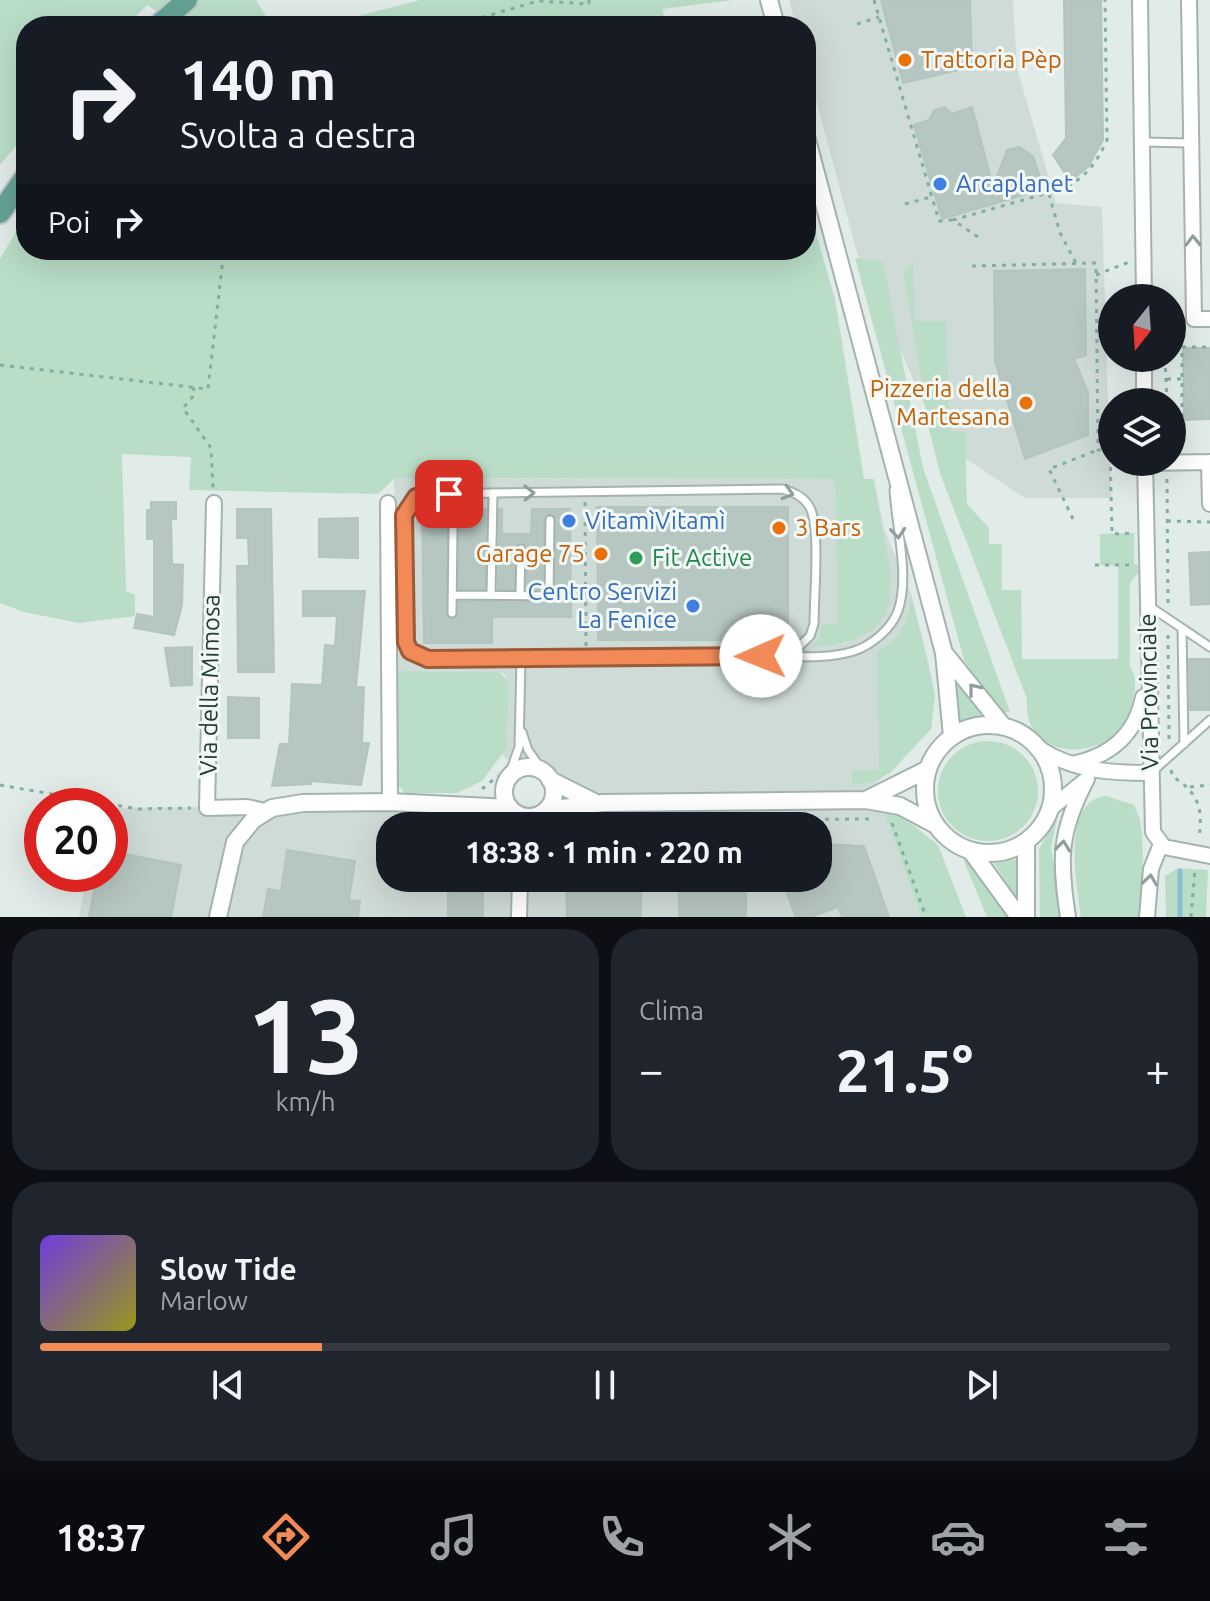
<!DOCTYPE html>
<html lang="it">
<head>
<meta charset="utf-8">
<style>
  body { margin:0; font-family:Ubuntu,sans-serif; background:#20242c; color:#f1f3f6; height:100vh; display:flex; flex-direction:column; font-size:30px; white-space:nowrap }
  * { box-sizing:border-box; margin:0 }
  p { font-size:26px; color:#9ea1a6 }
  .icon { flex:none; width:44px; height:44px; fill:none; stroke:currentColor; stroke-width:2; stroke-linecap:round; stroke-linejoin:round }
  .map { position:relative; height:917px; overflow:hidden }
  .sheet { display:flex; flex-direction:column; gap:12px; padding:12px; background:#0d0f14; flex:1 }
  .sheet>* { flex:none }
  .hud { position:absolute; left:16px; top:16px; width:800px; height:244px; border-radius:32px; box-shadow:0 8px 32px #0002; background:#171b24; color:#f1f3f6; overflow:hidden }
  .needle { width:52px; rotate:197deg }
  .controls { position:absolute; left:1098px; top:284px; display:grid; gap:16px }
  .controls a { display:grid; place-items:center; width:88px; height:88px; border-radius:50%; background:#171b24; box-shadow:0 8px 32px #0002; font-size:40px }
  .speed { position:absolute; left:24px; top:788px; display:flex; gap:16px; font-size:40px; font-weight:700; text-align:center }
  .speed>* { display:grid; place-content:center; width:104px; height:104px; border-radius:50%; background:#171b24; box-shadow:0 8px 32px #0002; line-height:1 }
  .speed .limit { border:12px solid #d22; background:#fff; color:#111 }
  .pin { position:absolute; display:grid; place-items:center; width:68px; height:68px; color:#fff; margin:-34px; border-radius:16px; box-shadow:0 4px 12px #0006 }
  .me { position:absolute; width:88px; margin:-44px; rotate:269deg; stroke-linejoin:round; filter:drop-shadow(0 0 6px #0008) }
  .turn { display:flex; align-items:center; gap:28px; height:168px; padding:0 32px; font-size:36px }
  .turn .icon { width:104px; height:104px; stroke-width:2.5 }
  .turn b { display:block; font-size:56px; line-height:68px }
  .then { display:flex; align-items:center; height:76px; padding:0 32px; background:#0003; gap:16px; font-size:30px }
  .big { font-size:60px; font-weight:700; line-height:1.1 }
  .sheet .tile { flex:1; display:flex; flex-direction:column; justify-content:center; gap:12px; min-width:0; padding:0 28px; border-radius:32px; background:#20242c }
  .sheet .dial { align-items:center; gap:0 }
  .dial b { font-size:104px; line-height:1 }
  .song { display:flex; align-items:center; gap:24px }
  .cover { width:96px; height:96px; border-radius:12px; background:linear-gradient(135deg,hsl(260 70% 55%),hsl(60 70% 35%)) }
  .played { height:8px; border-radius:4px; background:linear-gradient(90deg,#f28a58 25%,#363941 25%) }
  .keys { display:flex; justify-content:space-around; direction:ltr }
  .heat { display:flex; justify-content:space-between; align-items:center; font-size:44px; direction:ltr }
  .sheet .tiles { flex:1; display:grid; gap:12px; grid-template-columns:1fr 1fr }
  .tile:last-child { grid-column:span 2 }
  .trip { position:absolute; left:376px; top:812px; width:456px; height:80px; border-radius:32px; background:#171b24; box-shadow:0 8px 32px #0002; font-weight:700; line-height:80px; text-align:center }
  .dock { display:flex; height:128px; justify-content:space-around; align-items:center; background:#090b0e; color:#9ea1a6 }
  .dock .icon { width:56px; height:56px }
  .dock .on { color:#f28a58 }
  .dock b { font-size:36px; color:#f1f3f6 }
  .map>svg:first-child { display:block }
  .built { fill:#cfdbd6; fill-rule:evenodd }
  .green { fill:#b9ddc6 }
  .lines { fill:none; stroke-linecap:round; stroke-linejoin:round }
  .stream { stroke:#88c0d1; stroke-width:5 }
  .building { fill:#b6c6c1; stroke:#b3c5bf; stroke-width:2 }
  .service-casing { stroke:#a4b3af; stroke-width:11 }
  .minor-casing { stroke:#a4b3af; stroke-width:18 }
  .tertiary-casing { stroke:#a4b3af; stroke-width:20 }
  .primary-casing { stroke:#c1c8c7; stroke-width:24 }
  .path { stroke:#81afa4; stroke-width:3; stroke-dasharray:4 6; stroke-linecap:butt }
  .service { stroke:#fff; stroke-width:7 }
  .minor { stroke:#fff; stroke-width:14 }
  .tertiary { stroke:#fff; stroke-width:16 }
  .primary { stroke:#65a196; stroke-width:20 }
  .oneway { stroke:#909e9b }
  .route-casing { stroke:#9d5a39; stroke-width:20 }
  .route { stroke:#f28a58; stroke-width:14 }
  .food-dot { fill:#e8710a; stroke:#f1f8f5; stroke-width:3 }
  .shop-dot { fill:#3f7fe0; stroke:#f1f8f5; stroke-width:3 }
  .leisure-dot { fill:#2e9e5b; stroke:#f1f8f5; stroke-width:3 }
  .labels { text-anchor:middle; stroke-width:6; stroke-linejoin:round; paint-order:stroke }
  .food-label { font-size:24px; fill:#c56008; stroke:#f1f8f5; text-anchor:start }
  .shop-label { font-size:24px; fill:#366cbe; stroke:#f1f8f5; text-anchor:start }
  .leisure-label { font-size:24px; fill:#27864d; stroke:#f1f8f5; text-anchor:start }
  .street-label { font-size:24px; fill:#213c37; stroke:#f1f8f5 }
</style>
</head>
<body>
<div class="map">
<svg width="1210" height="917" viewBox="0 0 1210 917">
  <rect width="100%" height="100%" fill="#e1ebe7"/>
  <path class="built" d="M789 0H1013L1017 68 1056 203 1102 207 1111 498H1025L941 442 857 253 806 62V26H796Z
    M394 478 874 479 884 529 911 594 928 660 935 695 931 729 863 797 602 800 553 777 535 765 517 767 503 756 509 683 505 675 499 672 398 671Z
    M866 804 883 809 921 917H79L87 874H110V808L390 805 508 811 526 820 603 806ZM390 826H818V878H390Z"/>
  <path class="green" d="M0 0H256L272 26H180L147 5 126 26H26V134L0 165Z
    M420 0H733L662 9 667 26H319Z
    M26 215V250H806V231L815 230 835 299 864 479H874C881 559 933 639 810 647L819 639 822 624H838L835 479 395 478 378 494 189 490 191 457 122 454 126 591 135 595V616L79 623 24 612 0 603V259Z
    M855 258 883 262 923 468 1010 712 1000 713 964 660Z
    M913 262 915 321H946L950 431 965 432 967 504 989 528V544H1002V590H1021L1022 659H1118V566L1100 565V534L1134 533V564L1138 565V573L1130 583V667C1138 679 1135 688 1132 702 1129 711 1127 723 1120 730 1098 755 1045 759 1030 723 1027 717 1027 706 1027 699L940 473 928 425 904 272Z
    M911 594 935 695 931 729 890 773 872 782 852 785V770H879L877 652C901 638 910 621 911 594Z
    M398 671 499 672 509 682 506 749 482 781 457 793H405L397 783Z
    M955 676 982 717 958 727Z
    M938 791a50 50 0 1 1 100 0a50 50 0 1 1-100 0Z
    M1106 796 1134 805C1149 830 1140 887 1141 917H1081C1077 887 1060 800 1106 796Z
    M883 809 904 818 938 845 966 917H921Z
    M1058 814 1051 847 1061 917H1040L1039 849Z
    M963 859 988 879 1009 917H987Z
    M1018 859 1019 902 994 863Z
    M1178 868 1208 870 1206 917H1166L1165 876Z"/>
  <g class="lines">
    <path class="stream" d="M1180 917V871"/>
  </g>
  <path class="building" d="M881 0H970L972 67 903 83Z
    M1064 0H1101L1103 140 1088 167 1070 181 1053 155 1066 138Z
    M945 107 952 114 972 107 993 186 1007 150 1019 147 1033 156 1044 189 942 219 914 125 929 120 934 110Z
    M1085 269 1086 355 1074 359 1088 392V435L1025 459 995 361 994 271Z
    M1183 348H1210V419L1184 420Z
    M151 502H176V519H171L172 564 183 565 182 605 174 635 134 628 137 614 154 617V539H147V510H151Z
    M597 507H788V640H598Z
    M237 509H271L274 672H238L237 566H249L248 538H237Z
    M486 509 485 589H459V526L454 521 447 524V617H457L459 602 553 601 555 516 548 514 544 519 543 589H527V548L520 543 514 549V589H498L499 509H502V534H531L532 509H570L571 617H492V643H424L422 510Z
    M358 518V558L319 557V519Z
    M1210 552V604L1191 605 1189 553Z
    M303 591H365L356 687H364L362 743H369L361 785 311 781V784L272 786 280 744H289L292 684 322 685 325 645 335 646 337 616H303Z
    M192 647V685L171 686 165 648Z
    M1189 659H1209L1210 710H1190Z
    M228 697 259 698V738H228Z
    M818 844 864 846 889 917H842L838 907 811 917H796L781 878H818Z
    M287 850 355 861 349 900 360 901 358 917H263L268 889 281 891Z
    M110 851 181 865 171 917H89L97 874H110Z
    M448 878H483V917H448Z
    M566 878H641V917H567Z
    M679 878H746V917H679Z"/>
  <g class="lines">
    <defs>
      <path id="service" d="M1143 142 1191 143
        M452 595 549 596 550 520
        M491 595 493 493
        M520 595 521 549
        M1149 606 1210 647
        M452 613 453 527
        M1182 629 1184 744
        M789 656 810 636 814 624C814 596 820 533 811 510 806 497 794 492 782 489L427 494C414 497 408 502 404 515L406 642 410 651 428 659 586 658C645 657 704 657 763 656 792 656 826 660 854 651 872 645 891 629 898 611 910 576 896 526 894 490
        M522 732 528 750 544 773
        M1152 772 1210 720
        M508 778 519 747 521 659"/>
      <path id="minor" d="M1140 0 1144 298
        M1189 0 1194 319H1210
        M1144 358V402
        M1145 462 1153 832 1164 847 1210 856
        M1209 462 1210 504
        M1145 463 1210 462
        M214 503 207 808 247 807 265 811
        M388 503 390 802
        M1040 749C1074 771 1111 773 1151 773
        M1072 764C1110 756 1135 736 1143 697
        M1050 809 1087 779
        M516 813 519 826
        M527 826 539 815
        M519 917 520 878
        M1068 917C1059 859 1059 832 1087 779
        M1147 917 1151 869 1161 844"/>
      <path id="tertiary" d="M769 0 776 26
        M806 136 944 653 952 736
        M945 654 1003 726
        M925 789a64 64 0 1 1 128 0a64 64 0 1 1-128 0Z
        M504 792a25 25 0 1 1 50 0a25 25 0 1 1-50 0Z
        M550 780 594 802
        M866 800 928 769
        M546 810 603 803 866 800 900 806 934 824
        M971 851 1019 917
        M218 917 235 842 253 820 272 808 303 803 390 802 510 808
        M1026 917V842"/>
      <path id="primary" d="M157 26 187 0
        M0 213 26 176"/>
    </defs>
    <use href="#service" class="service-casing"/>
    <use href="#minor" class="minor-casing"/>
    <use href="#tertiary" class="tertiary-casing"/>
    <use href="#primary" class="primary-casing"/>
    <path class="path" d="M874 0 939 221 952 220
      M857 24 879 17
      M453 26 538 1 589 4V0
      M1049 194 1060 233 1076 263
      M905 204 931 197
      M978 237 953 220 1065 188C1087 176 1097 162 1107 140L1105 0
      M972 266 1096 263 1098 450H1110L1112 534 1133 533
      M1096 275 1129 262
      M1165 358 1167 402
      M0 365 208 389 224 250
      M1167 379H1182
      M193 387 195 394 183 408 211 448 213 489
      M1182 447V347H1210
      M1167 479 1168 603
      M585 502 586 646
      M1073 519 1049 469 1098 450
      M1167 521 1210 522
      M1095 565H1132
      M1168 635 1169 739
      M1171 770 1173 777C1199 793 1203 809 1199 838
      M0 785 138 809 191 808
      M1190 787 1210 785
      M482 789 498 776
      M665 820 873 819
      M892 823 926 917
      M1191 917 1195 869"/>
    <use href="#service" class="service"/>
    <use href="#minor" class="minor"/>
    <use href="#tertiary" class="tertiary"/>
    <use href="#primary" class="primary"/>
  </g>
  <defs><path id="oneway-chevron" d="M-2-3.5L2.5 0L-2 3.5" fill="none" stroke-width="1.6" stroke-linecap="round" stroke-linejoin="round" transform="scale(2)"/></defs>
  <g class="oneway">
    <use href="#oneway-chevron" transform="translate(1193 241) rotate(-91)"/>
    <use href="#oneway-chevron" transform="translate(529 493) rotate(-1)"/>
    <use href="#oneway-chevron" transform="translate(788 493) rotate(17)"/>
    <use href="#oneway-chevron" transform="translate(898 533) rotate(85)"/>
    <use href="#oneway-chevron" transform="translate(974 689) rotate(-129)"/>
    <use href="#oneway-chevron" transform="translate(1063 846) rotate(-83)"/>
    <use href="#oneway-chevron" transform="translate(1150 880) rotate(-82)"/>
  </g>
  <g class="lines">
    <defs>
      <path id="route" d="M449 494 416 497 404 515 406 642 410 651 428 659 761 656"/>
    </defs>
    <use href="#route" class="route-casing"/>
    <use href="#route" class="route"/>
  </g>
  <g class="food-dot">
    <circle cx="905" cy="60" r="8"/>
    <circle cx="1026" cy="403" r="8"/>
    <circle cx="779" cy="528" r="8"/>
    <circle cx="601" cy="554" r="8"/>
  </g>
  <g class="shop-dot">
    <circle cx="940" cy="184" r="8"/>
    <circle cx="569" cy="521" r="8"/>
    <circle cx="693" cy="606" r="8"/>
  </g>
  <circle class="leisure-dot" cx="636" cy="558" r="8"/>
  <g class="labels">
    <g class="food-label">
      <text x="921" y="68">Trattoria Pèp</text>
      <text x="1010" y="397" text-anchor="end">Pizzeria della<tspan x="1010" dy="28">Martesana</tspan></text>
      <text x="795" y="536">3 Bars</text>
      <text x="585" y="562" text-anchor="end">Garage 75</text>
    </g>
    <g class="shop-label">
      <text x="956" y="192">Arcaplanet</text>
      <text x="585" y="529">VitamìVitamì</text>
      <text x="677" y="600" text-anchor="end">Centro Servizi<tspan x="677" dy="28">La Fenice</tspan></text>
    </g>
    <g class="leisure-label">
      <text x="652" y="566">Fit Active</text>
    </g>
    <g class="street-label">
      <text transform="translate(210 685) rotate(-89)" y="8">Via della Mimosa</text>
      <text transform="translate(1149 692) rotate(-91)" y="8">Via Provinciale</text>
    </g>
  </g>
</svg>
<div class="controls">
<a><svg class="needle" viewBox="-14 -14 28 28"><path d="M0-13l5 13h-10z" fill="#e53935"/><path d="M0 13l5-13h-10z" fill="#9ea1a6"/></svg></a>
<a><svg class="icon" aria-label="layers" viewBox="0 0 24 24"><path d="M12 4l9 5-9 5-9-5zM3 14l9 5 9-5"/></svg></a>
</div>
<div class="speed"><div class="limit">20</div></div>
<div class="pin" style="left:449px;top:494px;background:#d93025"><svg class="icon" aria-label="arrive" viewBox="0 0 24 24"><path d="M6 21V4h12l-3 4 3 4H6"/></svg></div>
<svg class="me" style="left:761px;top:656px" viewBox="-20 -20 40 40"><circle r="19" fill="#fff"/><path d="M0-13L10 11 0 6-10 11z" fill="#f28a58"/></svg>
<div class="trip">18:38 · 1 min · 220 m</div>
<div class="hud">
<div class="turn"><svg class="icon" aria-label="right" viewBox="0 0 24 24"><path d="M7 20v-9h11M14 6l5 5-5 5"/></svg><div><b>140 m</b>Svolta a destra</div></div>
<div class="then">Poi<svg class="icon" aria-label="right" viewBox="0 0 24 24"><path d="M7 20v-9h11M14 6l5 5-5 5"/></svg></div>
</div>
</div>
<section class="sheet">
<div class="tiles">
<div class="tile dial"><b>13</b><p>km/h</p></div>
<div class="tile"><p>Clima</p>
<div class="heat"><a>−</a><b class="big">21.5°</b><a>+</a></div>
</div>
<div class="tile">
<div class="song"><i class="cover"></i><div><b>Slow Tide</b><p>Marlow</p></div></div>
<div class="played"></div>
<div class="keys"><svg class="icon" aria-label="previous" viewBox="0 0 24 24"><path d="M18 5L8 12l10 7zM5 5v14"/></svg><svg class="icon" aria-label="pause" viewBox="0 0 24 24"><path d="M8 5v14M16 5v14"/></svg><svg class="icon" aria-label="next" viewBox="0 0 24 24"><path d="M6 5l10 7-10 7zM19 5v14"/></svg></div>
</div>
</div>
</section>
<nav class="dock">
<b>18:37</b>
<svg class="icon on" aria-label="directions" viewBox="0 0 24 24"><path d="M12 3l9 9-9 9-9-9zM9 14v-3h6M13 9l2 2-2 2"/></svg>
<svg class="icon" aria-label="music" viewBox="0 0 24 24"><path d="M9 18V5l10-2v13"/><circle cx="6" cy="18" r="3"/><circle cx="16" cy="16" r="3"/></svg>
<svg class="icon" aria-label="phone" viewBox="0 0 24 24"><path d="M5 4h4l2 5-3 2q2 4 5 5l2-3 5 2v4C11 20 4 13 5 4z"/></svg>
<svg class="icon" aria-label="climate" viewBox="0 0 24 24"><path d="M12 3v18M4 7l16 10M4 17L20 7"/></svg>
<svg class="icon" aria-label="car" viewBox="0 0 24 24"><path d="M5 17H2v-5l4-1 3-4h7l3 4 3 1v5h-3M9 17h6M6 11h13"/><circle cx="7" cy="17" r="2"/><circle cx="17" cy="17" r="2"/></svg>
<svg class="icon" aria-label="filters" viewBox="0 0 24 24"><path d="M4 7h16M4 17h16"/><circle cx="9" cy="7" r="2"/><circle cx="15" cy="17" r="2"/></svg>
</nav>
</body>
</html>
